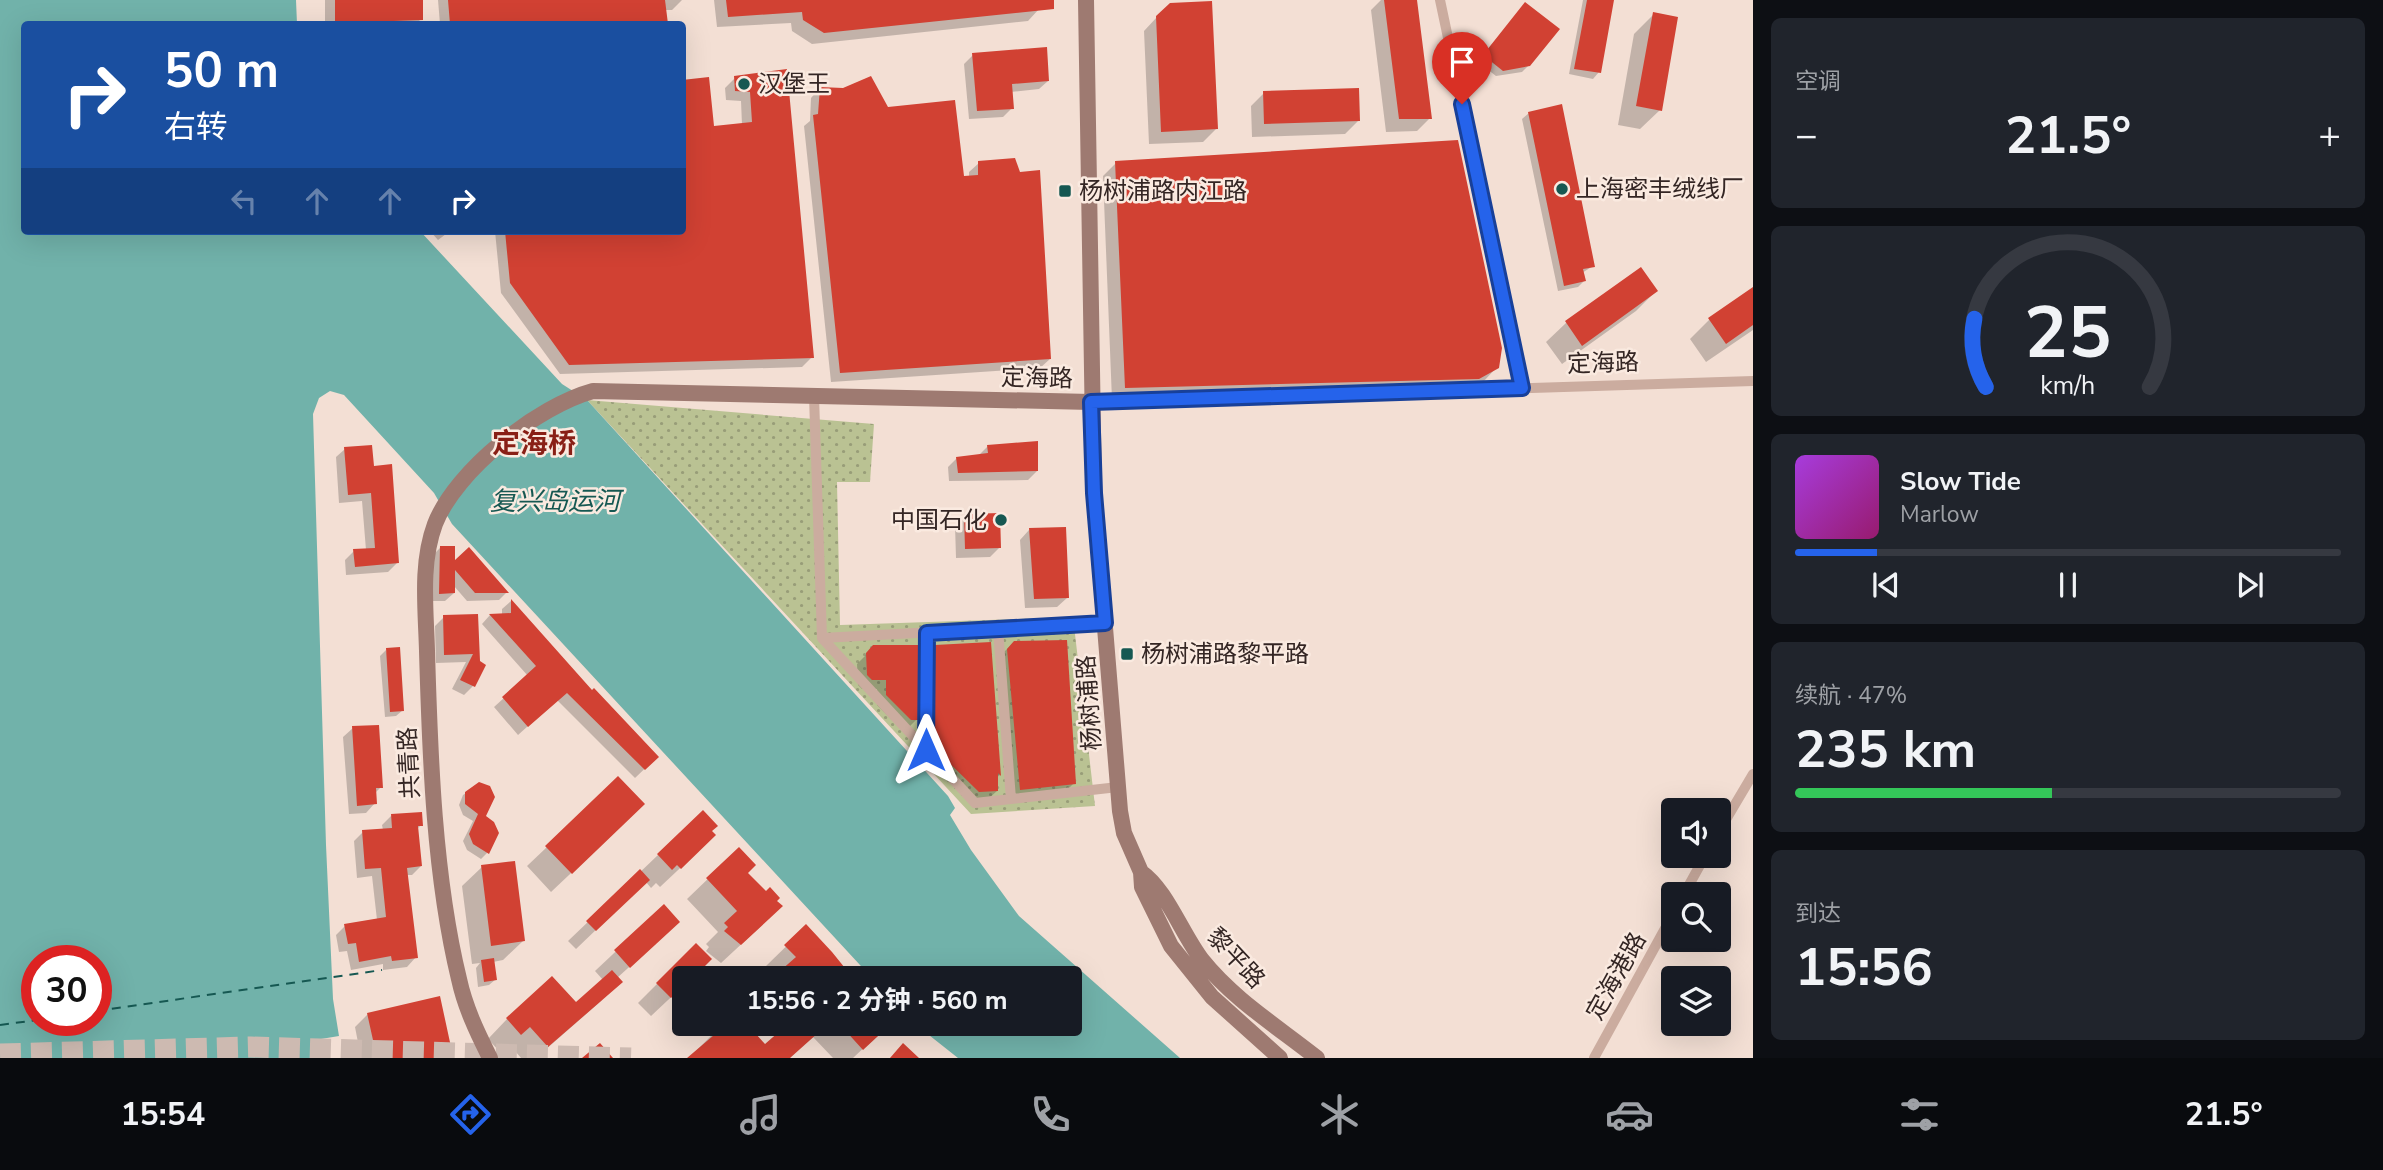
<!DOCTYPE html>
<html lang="zh">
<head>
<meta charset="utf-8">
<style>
  body { margin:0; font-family:"Nunito Sans","Noto Sans SC",sans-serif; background:#20242c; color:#f1f3f6; height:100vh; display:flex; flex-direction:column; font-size:26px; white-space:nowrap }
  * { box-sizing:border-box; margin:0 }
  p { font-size:23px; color:#9ea1a6 }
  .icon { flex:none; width:38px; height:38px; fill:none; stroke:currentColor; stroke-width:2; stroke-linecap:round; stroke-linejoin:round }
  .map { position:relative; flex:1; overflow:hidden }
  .side { display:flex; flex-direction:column; gap:18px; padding:18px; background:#0d0f14; width:630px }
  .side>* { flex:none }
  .guide { position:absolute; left:21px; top:21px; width:665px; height:214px; border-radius:7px; box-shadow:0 7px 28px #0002; background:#1a4fa0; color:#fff; overflow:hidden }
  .controls { position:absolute; left:1661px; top:798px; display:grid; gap:14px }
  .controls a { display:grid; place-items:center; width:70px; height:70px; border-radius:7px; background:#171b24; box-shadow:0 7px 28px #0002; font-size:35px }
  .speed { position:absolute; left:21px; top:945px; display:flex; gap:14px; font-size:35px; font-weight:700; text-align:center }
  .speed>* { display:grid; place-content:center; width:91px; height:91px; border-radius:50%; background:#171b24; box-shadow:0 7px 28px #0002; line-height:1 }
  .speed .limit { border:10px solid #d22; background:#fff; color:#111 }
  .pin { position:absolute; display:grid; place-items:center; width:60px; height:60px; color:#fff; margin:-72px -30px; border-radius:50% 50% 50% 0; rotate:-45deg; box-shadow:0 0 7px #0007 }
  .pin .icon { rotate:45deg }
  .me { position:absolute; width:77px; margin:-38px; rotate:0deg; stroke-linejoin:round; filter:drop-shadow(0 0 5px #0008) }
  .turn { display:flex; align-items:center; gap:24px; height:147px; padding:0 28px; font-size:32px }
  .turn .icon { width:91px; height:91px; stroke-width:2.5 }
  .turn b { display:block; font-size:49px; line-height:60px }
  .lanes { display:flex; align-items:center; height:66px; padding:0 28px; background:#0003; justify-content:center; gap:35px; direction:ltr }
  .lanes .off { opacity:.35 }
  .big { font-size:52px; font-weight:700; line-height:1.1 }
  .side .widget { flex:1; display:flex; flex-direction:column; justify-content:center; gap:10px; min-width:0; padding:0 24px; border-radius:10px; background:#20242c }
  .side .dial { align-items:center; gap:0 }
  .dial svg { height:182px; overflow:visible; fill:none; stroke:#363941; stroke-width:7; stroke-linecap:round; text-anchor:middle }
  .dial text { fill:#f1f3f6; stroke:none }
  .song { display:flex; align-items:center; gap:21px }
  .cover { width:84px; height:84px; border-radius:10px; background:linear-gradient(135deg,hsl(280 70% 55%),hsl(320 70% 35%)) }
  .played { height:7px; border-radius:4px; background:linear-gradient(90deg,#2563eb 15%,#363941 15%) }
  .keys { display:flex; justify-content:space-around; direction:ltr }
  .heat { display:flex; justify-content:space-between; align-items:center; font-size:38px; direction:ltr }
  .charge { height:10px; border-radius:5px; background:linear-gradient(90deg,#34c759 47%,#363941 0) }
  .trip { position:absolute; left:672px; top:966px; width:410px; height:70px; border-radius:7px; background:#171b24; box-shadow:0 7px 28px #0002; font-weight:700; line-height:70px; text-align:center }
  .tabs { display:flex; height:112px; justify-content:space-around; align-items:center; background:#090b0e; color:#9ea1a6 }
  .tabs .icon { width:49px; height:49px }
  .tabs .current { color:#2563eb }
  .tabs b { font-size:32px; color:#f1f3f6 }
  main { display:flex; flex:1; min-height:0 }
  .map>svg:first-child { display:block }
  .green { fill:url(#green-dots) }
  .water { fill:#71b2aa; fill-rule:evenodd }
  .shadow { fill:#0003 }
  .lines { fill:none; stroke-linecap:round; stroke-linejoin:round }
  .ferry { stroke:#165852; stroke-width:2; stroke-dasharray:9 7; stroke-linecap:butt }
  .building { fill:#d14133 }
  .highway-tunnel { stroke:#cdbab1; stroke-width:21; stroke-dasharray:21 10; stroke-linecap:butt }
  .street { stroke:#cbac9f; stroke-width:10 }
  .secondary { stroke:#9e7a71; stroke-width:16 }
  .route-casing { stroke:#184099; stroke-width:18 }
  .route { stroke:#2563eb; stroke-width:12 }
  .poi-dot { fill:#165852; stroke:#faeae0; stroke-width:2.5 }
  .labels { text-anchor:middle; stroke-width:5; stroke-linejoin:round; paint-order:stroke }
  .poi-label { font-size:24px; fill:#342624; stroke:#faeae0; text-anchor:start }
  .street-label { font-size:24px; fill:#342624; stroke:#faeae0 }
  .water-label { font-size:26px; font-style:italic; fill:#165852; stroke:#faeae0 }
  .quarter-label { font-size:28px; font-weight:bold; fill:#891f16; stroke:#faeae0 }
</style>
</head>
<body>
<main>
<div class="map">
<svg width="1753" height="1058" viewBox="0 0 1753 1058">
  <defs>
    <pattern id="green-dots" width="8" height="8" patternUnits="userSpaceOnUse" patternTransform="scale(1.75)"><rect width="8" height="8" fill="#bac293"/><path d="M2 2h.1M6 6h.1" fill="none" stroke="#989d78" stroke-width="1.8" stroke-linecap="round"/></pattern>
  </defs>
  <rect width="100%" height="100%" fill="#f3dfd4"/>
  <path class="green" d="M587 400 874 424 870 482H837L840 625 1073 617 1095 806 971 814Z"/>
  <path class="water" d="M0 0H296L297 24H24V231H420L562 384 587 400 948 796 955 808 950 815 971 850 1019 916 1180 1058H958L915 1024H1069V978H872L452 524 434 493 344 395 330 391 319 398 313 414 326 845 333 999 339 1036 321 1039 324 1058H0ZM37 961H96V1020H37Z"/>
  <path class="shadow" d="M325 0H421V19L416 24H325Z
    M438 0H682L672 10H664L666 24H440Z
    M714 0H1038L1039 9 1028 21 812 44 792 31 791 23 717 27Z
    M1381 0H1415L1430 118 1417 131 1386 132 1371 10Z
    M1583 0H1613L1599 72 1593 79 1569 74Z
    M1519 11 1529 65 1522 72 1496 76 1478 62Z
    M1654 14 1660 110 1640 129 1618 125 1634 34Z
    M1157 17 1216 129 1203 142 1149 144 1144 31Z
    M973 55 1048 81 1039 89 1010 92 1012 108 1003 117 969 119 964 64Z
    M785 71 812 357 802 367 560 374 501 293 495 231H682L713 128 742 125 741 101 726 100 725 88 735 78Z
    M820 88 887 109 963 178 969 177V172L979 163 1050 359 1040 368 831 382 804 126 810 121 811 98Z
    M1264 93 1358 121 1345 134 1252 137 1251 106Z
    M1529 113 1593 266 1582 273 1584 281 1578 287 1558 291 1522 119Z
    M1116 163 1497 367 1484 381 1464 391 1112 400 1103 176Z
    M430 231H450L438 240Z
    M1640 269 1656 291 1636 311 1562 364 1546 342 1566 323Z
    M1753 290V330L1706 362 1690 339 1710 319Z
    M988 446 1037 471 1028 480 949 481 948 467 957 458 979 455Z
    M345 449 372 468 397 563 388 572 346 575 345 560 354 551 366 550 362 501 339 503 336 457Z
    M964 515 1000 547 990 557 956 558 955 525Z
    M1029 530 1067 598 1057 607 1025 608 1020 540Z
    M440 548 453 564 507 592 499 600 467 601 454 586V593L445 601H432V556Z
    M511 601 592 692 657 757 635 778 557 700 518 735 494 707 528 676 482 624 490 615H502V609Z
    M476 616 473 686 464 695 452 689 466 662 436 663 435 626 444 617Z
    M1014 642 1074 783 1064 793 1011 799 1004 652Z
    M989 644 1000 775 996 778 997 791 987 800 969 801 926 759V656L936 647Z
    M874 647 917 719 907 729H901L877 705V689H862L858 685 857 664Z
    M386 650 403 710 396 716 385 717 380 656Z
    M353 728 381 787 374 794 375 803 366 813 349 814 343 737Z
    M479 784 487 853 481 859 467 850 463 841 473 821 463 815 459 805 463 795Z
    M391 816 421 825 417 829 421 866 412 875H406L416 957 407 967 383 970V964L351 970 347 951 339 952 336 935 345 926 377 920 372 876 357 878 354 841 363 832 383 830 382 825Z
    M623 824 551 892 527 866 547 847Z
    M739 849 761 926 721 963 706 951 709 947 706 944 718 932 687 899Z
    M658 855H694L660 887 656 883 651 888 646 882 576 949 568 941Z
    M482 867 523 941 503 960 493 962 496 979 489 985 478 987 476 968 480 963 472 964 462 886Z
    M663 907 658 941 617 978 601 1001 536 1058H521L510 1045 501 1053 488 1039 507 1019 575 1005 603 980 595 971Z
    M806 927 853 978H774L766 966Z
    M696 945 710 959 691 978H684V985L651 1016 638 1003Z
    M368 1014 449 1046 441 1058H361L355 1027Z
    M723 1024H747L765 1047 790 1024H889L853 1058H833L813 1037 788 1058H689Z"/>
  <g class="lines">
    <path class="ferry" d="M96 1011 382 970
      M0 1025 37 1020"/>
  </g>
  <path class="building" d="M335 0H423V20L335 23Z
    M448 0H665L668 24H450Z
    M726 0H1054V9L824 33 803 20 802 12 728 17Z
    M1384 0H1417L1432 119H1399Z
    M1587 0H1614L1601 73 1574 69Z
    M1212 1 1218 129 1161 132 1156 16 1170 3Z
    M1525 2 1560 29 1530 66 1503 71 1483 55Z
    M1653 12 1678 17 1662 111 1636 106Z
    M1047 47 1049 81 1012 84 1014 109 977 111 972 53Z
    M787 69 814 358 569 365 510 283 505 231H682V80L709 77 714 126 752 122 750 92 735 91 734 76Z
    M871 76 888 107 955 100 964 176 978 175V161L1015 158 1020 172 1040 170 1051 359 840 373 813 115 818 114 820 87 843 88Z
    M1359 88 1360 121 1264 124 1263 91Z
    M1562 104 1595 267 1583 269 1586 281 1564 286 1528 112Z
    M1458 140 1502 348 1499 368 1479 379 1125 388 1115 161Z
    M1641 267 1658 291 1582 346 1565 321Z
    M1753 287V325L1726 344 1708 318Z
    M1038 441V471L958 473 956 457 988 453 987 445Z
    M372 445 374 466 392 464 399 563 355 567 353 549 375 548 371 493 348 495 344 447Z
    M1000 513 1001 548 965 549 964 514Z
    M1066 527 1069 598 1034 599 1029 528Z
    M440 546H455V560L469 547 509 593H475L455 570V593L439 594Z
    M511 599 592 690 594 688 659 757 645 770 567 693 528 727 502 697 536 666 489 614 511 613Z
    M478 614 480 661 486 665 475 687 460 680 473 654 444 655 443 615Z
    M1067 640 1076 784 1020 790 1007 649 1014 641Z
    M991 642 1001 776 998 773V791L979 792 935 749V645Z
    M873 645H919L918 720H911L886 695V680H872L867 675 866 653Z
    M400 647 404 711 390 712 386 648Z
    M379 725 383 788H376L377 804 357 806 352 726Z
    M618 776 645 804 572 874 545 846Z
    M479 782 490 786 495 797 486 816 494 822 499 833 489 854 473 844 469 834 478 814 465 804V792Z
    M703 810 718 826 712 831 716 835 681 869 677 865 672 870 657 854Z
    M422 812 423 826H418L422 866 407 868 418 958 392 961 391 956 359 962 356 943 348 944 344 924 386 917 381 868 365 869 362 830 392 828 391 814Z
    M739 847 756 865 748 873 766 891 770 887 780 898 777 901 783 906 741 945 724 931 728 927 724 923 737 911 706 878Z
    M515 861 525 941 491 946 481 865Z
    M640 869 650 880 596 931 586 921Z
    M664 904 680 922 630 968 614 950Z
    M806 924 832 952 853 978H772L796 957 784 945Z
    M696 943 712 959 693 978H684V985L671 998 656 983Z
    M494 958 497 980 484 982 481 960Z
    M612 970 623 982 548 1047 530 1027 521 1035 506 1018 552 976 576 1002Z
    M440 996 451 1047 441 1049 443 1058H377L367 1013Z
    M727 1024H747L765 1044 788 1024H828L790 1058H687Z
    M850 1024H891L863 1050 844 1029Z
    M600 1043 613 1058H582Z
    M903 1043 919 1058H890Z"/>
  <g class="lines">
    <path class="highway-tunnel" d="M0 1054 251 1047 631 1058"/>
    <path class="street" d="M1440 0 1522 388
      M814 396 822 638 975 803 1118 787
      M1091 402 1753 381
      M998 629 1011 799
      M822 638 1105 623
      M926 750 927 633
      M1718 833 1753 774
      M1684 894 1705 856
      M1594 1058 1673 914"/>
    <path class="secondary" d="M1086 0 1094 493 1120 811 1124 833 1141 872 1142 887 1171 946 1212 997 1280 1058
      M1141 872C1166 889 1182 934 1202 960 1233 999 1278 1027 1317 1058
      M490 1058C477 1032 465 1007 459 979 434 876 430 757 427 651 426 610 420 564 435 524 456 470 538 406 593 391L1091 402"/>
  </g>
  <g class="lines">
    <defs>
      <path id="route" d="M926 750 927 633 1105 623 1094 493 1091 402 1522 388 1462 104"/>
    </defs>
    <use href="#route" class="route-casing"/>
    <use href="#route" class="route"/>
  </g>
  <g class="poi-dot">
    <circle cx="744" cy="84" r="7"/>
    <circle cx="1562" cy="189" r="7"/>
    <rect x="1058" y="184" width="14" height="14" rx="3.5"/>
    <circle cx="1001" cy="520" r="7"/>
    <rect x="1120" y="647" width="14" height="14" rx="3.5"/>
  </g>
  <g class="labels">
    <g class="poi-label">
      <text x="758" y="92">汉堡王</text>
      <text x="1576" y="197">上海密丰绒线厂</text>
      <text x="1079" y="199">杨树浦路内江路</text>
      <text x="987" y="528" text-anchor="end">中国石化</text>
      <text x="1141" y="662">杨树浦路黎平路</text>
    </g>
    <g class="street-label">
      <text transform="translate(1603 363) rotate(-2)" y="8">定海路</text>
      <text transform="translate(1037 378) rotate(1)" y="8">定海路</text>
      <text transform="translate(1089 703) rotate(-94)" y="8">杨树浦路</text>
      <text transform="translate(409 763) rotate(-93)" y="8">共青路</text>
      <text transform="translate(1236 958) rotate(47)" y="8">黎平路</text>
      <text transform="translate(1616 976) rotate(-61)" y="8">定海港路</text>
    </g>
    <g class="water-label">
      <text x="555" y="510">复兴岛运河</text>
    </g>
    <g class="quarter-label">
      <text x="534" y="453">定海桥</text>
    </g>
  </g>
</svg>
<div class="controls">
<a><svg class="icon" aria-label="sound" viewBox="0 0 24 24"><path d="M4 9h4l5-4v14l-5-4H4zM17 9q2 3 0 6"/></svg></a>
<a><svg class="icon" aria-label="search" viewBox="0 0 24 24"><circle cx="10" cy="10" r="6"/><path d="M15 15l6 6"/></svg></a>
<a><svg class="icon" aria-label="layers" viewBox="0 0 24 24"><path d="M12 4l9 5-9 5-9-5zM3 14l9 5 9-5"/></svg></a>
</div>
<div class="speed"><div class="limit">30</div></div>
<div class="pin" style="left:1462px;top:104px;background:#d93025"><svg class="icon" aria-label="arrive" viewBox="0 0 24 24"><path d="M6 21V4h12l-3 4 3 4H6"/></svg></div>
<svg class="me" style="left:926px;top:750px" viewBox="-20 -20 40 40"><path d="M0-17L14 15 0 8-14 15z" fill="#2563eb" stroke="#fff" stroke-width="4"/></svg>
<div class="trip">15:56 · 2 分钟 · 560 m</div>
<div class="guide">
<div class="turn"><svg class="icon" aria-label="right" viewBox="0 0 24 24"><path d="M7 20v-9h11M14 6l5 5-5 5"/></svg><div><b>50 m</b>右转</div></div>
<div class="lanes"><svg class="icon off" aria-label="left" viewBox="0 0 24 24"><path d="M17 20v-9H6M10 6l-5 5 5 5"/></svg><svg class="icon off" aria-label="ahead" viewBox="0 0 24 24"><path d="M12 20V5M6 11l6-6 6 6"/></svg><svg class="icon off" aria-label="ahead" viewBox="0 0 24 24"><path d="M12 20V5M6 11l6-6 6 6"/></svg><svg class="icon" aria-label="right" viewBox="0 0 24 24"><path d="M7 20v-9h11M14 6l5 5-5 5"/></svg></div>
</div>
</div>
<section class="side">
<div class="widget"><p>空调</p>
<div class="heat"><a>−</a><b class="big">21.5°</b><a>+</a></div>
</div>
<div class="widget dial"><svg viewBox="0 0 100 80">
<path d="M14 69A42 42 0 1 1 86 69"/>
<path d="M14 69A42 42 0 0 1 9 39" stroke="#2563eb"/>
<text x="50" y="56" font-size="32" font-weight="700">25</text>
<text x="50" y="72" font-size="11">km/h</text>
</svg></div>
<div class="widget">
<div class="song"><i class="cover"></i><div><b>Slow Tide</b><p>Marlow</p></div></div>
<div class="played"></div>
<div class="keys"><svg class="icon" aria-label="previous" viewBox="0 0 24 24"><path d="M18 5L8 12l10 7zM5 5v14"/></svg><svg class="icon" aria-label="pause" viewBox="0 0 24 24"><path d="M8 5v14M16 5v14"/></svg><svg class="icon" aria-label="next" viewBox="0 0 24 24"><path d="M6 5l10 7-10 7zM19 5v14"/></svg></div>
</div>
<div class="widget"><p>续航 · 47%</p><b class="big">235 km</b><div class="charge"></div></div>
<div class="widget"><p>到达</p><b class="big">15:56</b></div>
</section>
</main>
<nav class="tabs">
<b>15:54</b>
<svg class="icon current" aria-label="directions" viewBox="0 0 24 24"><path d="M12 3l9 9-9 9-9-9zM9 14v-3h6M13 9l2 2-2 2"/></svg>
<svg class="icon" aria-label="music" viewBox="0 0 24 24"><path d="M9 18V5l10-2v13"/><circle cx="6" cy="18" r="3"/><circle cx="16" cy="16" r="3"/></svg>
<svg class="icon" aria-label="phone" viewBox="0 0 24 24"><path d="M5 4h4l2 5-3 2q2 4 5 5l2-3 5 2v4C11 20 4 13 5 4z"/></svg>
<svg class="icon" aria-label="climate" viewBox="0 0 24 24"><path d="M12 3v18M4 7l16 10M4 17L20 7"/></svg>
<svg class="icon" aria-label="car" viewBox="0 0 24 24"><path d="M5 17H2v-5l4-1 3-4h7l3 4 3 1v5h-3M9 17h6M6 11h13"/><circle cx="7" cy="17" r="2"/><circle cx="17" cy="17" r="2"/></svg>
<svg class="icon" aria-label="filters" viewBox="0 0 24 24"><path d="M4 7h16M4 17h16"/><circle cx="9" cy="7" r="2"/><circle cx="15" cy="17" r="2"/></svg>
<b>21.5°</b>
</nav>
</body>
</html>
